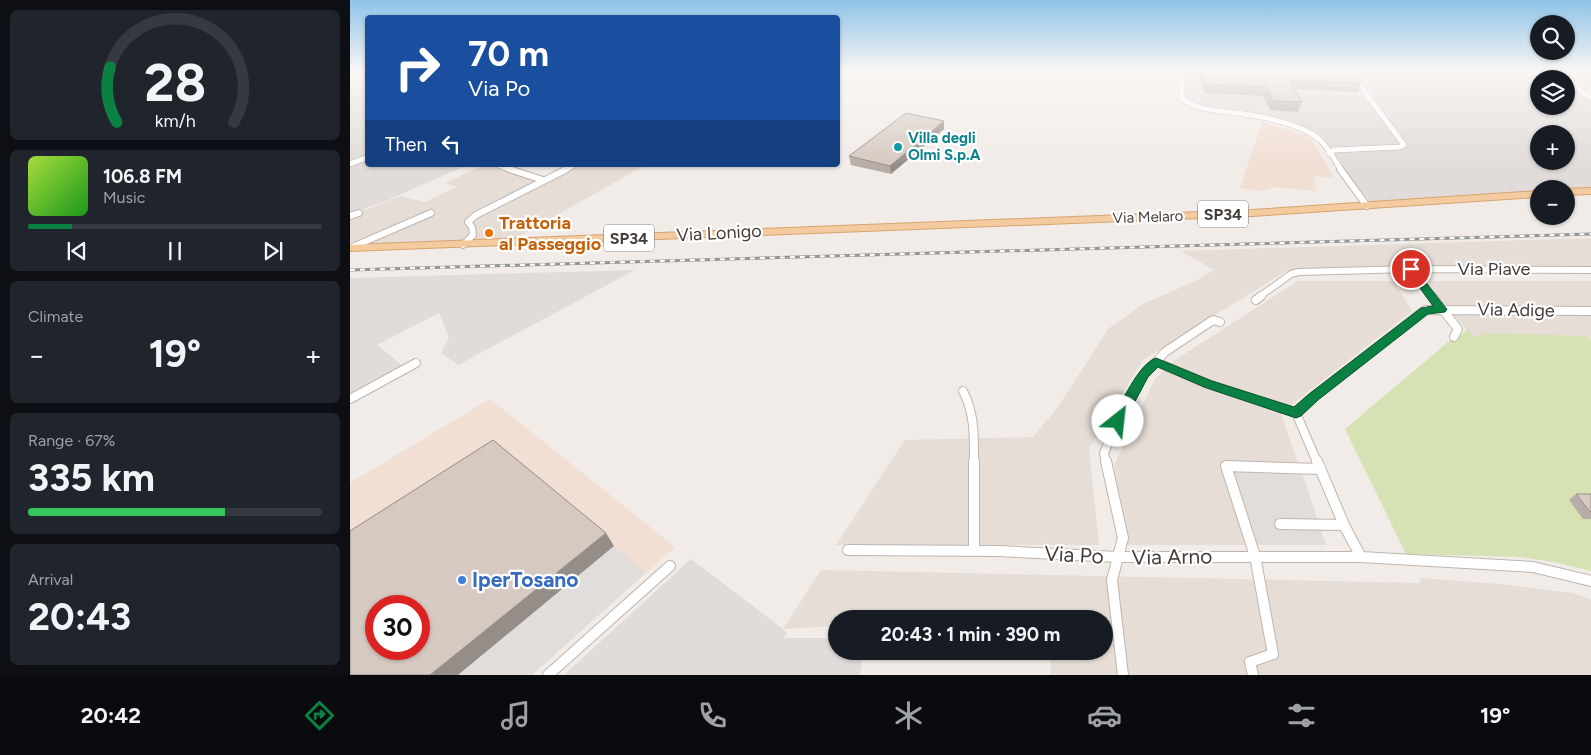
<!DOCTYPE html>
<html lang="en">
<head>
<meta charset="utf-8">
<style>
  body { margin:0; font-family:Figtree,sans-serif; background:#20242c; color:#f1f3f6; height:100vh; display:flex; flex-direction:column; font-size:19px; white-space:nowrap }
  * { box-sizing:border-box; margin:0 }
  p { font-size:16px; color:#9ea1a6 }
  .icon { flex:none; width:28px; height:28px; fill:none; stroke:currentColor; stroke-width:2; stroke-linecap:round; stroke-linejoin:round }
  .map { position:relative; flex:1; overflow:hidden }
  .side { display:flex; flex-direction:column; gap:10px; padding:10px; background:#0d0f14; width:350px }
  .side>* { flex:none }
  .hud { position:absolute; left:15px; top:15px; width:475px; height:152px; border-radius:5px; box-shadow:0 1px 4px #0004; background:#1a4fa0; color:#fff; overflow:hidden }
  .tools { position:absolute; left:1180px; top:15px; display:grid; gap:10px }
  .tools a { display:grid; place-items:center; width:45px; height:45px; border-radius:50%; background:#171b24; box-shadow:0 1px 4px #0004; font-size:25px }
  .speed { position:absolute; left:15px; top:595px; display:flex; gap:10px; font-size:25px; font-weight:700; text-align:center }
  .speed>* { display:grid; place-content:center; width:65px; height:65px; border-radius:50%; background:#171b24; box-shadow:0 1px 4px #0004; line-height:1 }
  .speed .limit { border:8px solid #d22; background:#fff; color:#111 }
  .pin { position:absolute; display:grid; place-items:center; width:42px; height:42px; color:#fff; margin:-21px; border:2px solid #fff; border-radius:50%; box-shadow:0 1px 5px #0007 }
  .me { position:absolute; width:55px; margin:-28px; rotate:29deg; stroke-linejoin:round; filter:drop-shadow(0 0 4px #0008) }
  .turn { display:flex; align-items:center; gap:18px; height:105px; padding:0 20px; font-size:22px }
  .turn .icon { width:65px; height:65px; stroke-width:2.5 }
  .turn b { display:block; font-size:35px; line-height:42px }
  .then { display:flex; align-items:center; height:48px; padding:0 20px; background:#0003; gap:10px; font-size:19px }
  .big { font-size:38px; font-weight:700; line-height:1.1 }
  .side .widget { flex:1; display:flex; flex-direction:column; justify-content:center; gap:8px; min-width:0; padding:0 18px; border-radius:8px; background:#20242c }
  .side .dial { align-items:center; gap:0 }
  .dial svg { height:130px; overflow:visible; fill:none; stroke:#363941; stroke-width:7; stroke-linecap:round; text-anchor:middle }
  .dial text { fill:#f1f3f6; stroke:none }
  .song { display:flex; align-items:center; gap:15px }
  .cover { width:60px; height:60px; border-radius:8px; background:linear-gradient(135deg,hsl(80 70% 55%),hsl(120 70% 35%)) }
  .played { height:5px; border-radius:2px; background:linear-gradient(90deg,#0b8043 15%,#363941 15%) }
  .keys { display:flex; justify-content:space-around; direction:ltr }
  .heat { display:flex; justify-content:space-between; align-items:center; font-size:28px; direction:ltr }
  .charge { height:8px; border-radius:4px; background:linear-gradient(90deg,#34c759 67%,#363941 0) }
  .trip { position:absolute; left:478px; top:610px; width:285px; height:50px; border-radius:25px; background:#171b24; box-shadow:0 1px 4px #0004; font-weight:700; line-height:50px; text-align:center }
  .tabs { display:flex; height:80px; justify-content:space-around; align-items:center; background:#090b0e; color:#9ea1a6 }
  .tabs .icon { width:35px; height:35px }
  .tabs .selected { color:#0b8043 }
  .tabs b { font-size:22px; color:#f1f3f6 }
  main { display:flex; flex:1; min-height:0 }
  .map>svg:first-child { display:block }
  .residential { fill:#e5ddd6 }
  .commercial { fill:#f1dfd4; fill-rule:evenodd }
  .industrial { fill:#e1dcd9; fill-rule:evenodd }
  .green { fill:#d6e1b4 }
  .parking { fill:#e0dddb }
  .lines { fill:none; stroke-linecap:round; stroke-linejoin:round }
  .street-far3-casing { stroke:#bfb5ae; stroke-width:6 }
  .street-far2-casing { stroke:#bfb5ae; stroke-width:8 }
  .street-far1-casing { stroke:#bfb5ae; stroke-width:10 }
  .street-casing { stroke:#bfb5ae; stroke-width:12 }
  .primary-casing { stroke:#d6a471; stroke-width:2 }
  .street-far3 { stroke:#fff; stroke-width:5 }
  .street-far2 { stroke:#fff; stroke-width:6 }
  .street-far1 { stroke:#fff; stroke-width:8 }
  .street { stroke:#fff; stroke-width:10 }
  .primary { fill:#f3cb9f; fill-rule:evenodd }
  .rail-casing { stroke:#959595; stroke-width:3 }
  .rail { stroke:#fff; stroke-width:2; stroke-dasharray:5; stroke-linecap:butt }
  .wall { fill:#b7ada6 }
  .shaded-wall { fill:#958d87 }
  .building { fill:#d5c9c1; stroke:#958d87; fill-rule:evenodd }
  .route { fill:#0b8043; stroke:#07532c }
  .culture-dot { fill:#0f9aa8; stroke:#fff; stroke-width:2 }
  .food-dot { fill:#e8710a; stroke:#fff; stroke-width:2 }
  .shop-dot { fill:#3f7fe0; stroke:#fff; stroke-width:2 }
  .labels { text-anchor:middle; stroke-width:4.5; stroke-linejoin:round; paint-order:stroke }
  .far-culture-label { font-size:15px; font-weight:bold; fill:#0d838f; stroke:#fff; text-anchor:start }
  .far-street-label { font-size:15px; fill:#443c37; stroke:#fff }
  .shield { fill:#fff; stroke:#7c7673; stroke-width:1 }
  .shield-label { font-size:16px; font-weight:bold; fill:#443c37 }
  .food-label { font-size:18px; font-weight:bold; fill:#c56008; stroke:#fff; text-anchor:start }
  .street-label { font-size:18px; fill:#443c37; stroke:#fff }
  .near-street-label { font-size:21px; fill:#443c37; stroke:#fff }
  .near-shop-label { font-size:21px; font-weight:bold; fill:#366cbe; stroke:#fff; text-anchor:start }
</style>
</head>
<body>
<main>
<section class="side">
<div class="widget dial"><svg viewBox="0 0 100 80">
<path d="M14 69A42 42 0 1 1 86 69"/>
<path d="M14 69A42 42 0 0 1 10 35" stroke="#0b8043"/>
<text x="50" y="56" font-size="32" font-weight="700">28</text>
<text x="50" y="72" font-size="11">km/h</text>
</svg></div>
<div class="widget">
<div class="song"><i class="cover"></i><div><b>106.8 FM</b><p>Music</p></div></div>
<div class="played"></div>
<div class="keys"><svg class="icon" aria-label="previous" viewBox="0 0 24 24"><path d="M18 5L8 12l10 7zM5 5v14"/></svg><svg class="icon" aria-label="pause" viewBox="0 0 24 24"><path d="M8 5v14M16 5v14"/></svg><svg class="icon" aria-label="next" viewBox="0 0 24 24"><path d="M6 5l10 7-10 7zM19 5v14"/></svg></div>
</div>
<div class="widget"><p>Climate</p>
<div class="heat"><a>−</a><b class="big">19°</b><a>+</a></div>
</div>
<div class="widget"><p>Range · 67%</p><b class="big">335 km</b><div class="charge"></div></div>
<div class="widget"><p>Arrival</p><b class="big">20:43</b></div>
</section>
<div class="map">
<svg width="1241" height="675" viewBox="0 0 1241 675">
  <rect width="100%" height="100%" fill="#f1ece7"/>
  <path class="residential" d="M1215 71 1241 73V89H1232Z
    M134 165H148L193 180 223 165H295L158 243 0 249V216L50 196 75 202 107 187 95 183Z
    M1241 238V268L1039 266 936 271 793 360 739 449 749 545H486L555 440 683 437 708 407 759 328 795 303 846 281 864 270 831 251Z
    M948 281H1044L1062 311 931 413 976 545H778L764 465 805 379 825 360Z
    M1076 281H1241V341L1238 338 1122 336Z
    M471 570 1071 583 1069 578 1150 584 1222 593 1241 599V675H701L700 651H754V619L668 617 629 619H486V626L433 629Z"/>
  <path class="commercial" d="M912 122 957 136 963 142 984 178 964 176 966 191 925 187 912 191 890 188Z
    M140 399 325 547 182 675H0V483ZM26 606H69V649H26Z"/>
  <path class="industrial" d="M837 71H1215L1241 98V192L1216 193V189H1189V195L1022 205 994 170 982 149 972 139 941 125 859 108 837 101 834 91ZM1189 79H1216V106H1189ZM1189 134H1216V161H1189Z
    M17 85 18 165H117L38 200 0 214V90Z
    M285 270 108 365 91 353 99 337 89 313 27 345 53 366 0 395V278Z
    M341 559 433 629 437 633 434 638H486V651H513L510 675H214Z"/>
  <path class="green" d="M1118 329 1122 336H1131L1130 333 1236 336 1241 341V571L1204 562 1170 557 1056 554 995 429 1104 337 1106 339Z"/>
  <path class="parking" d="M886 474 953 476 976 545H910Z
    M264 546 295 573 182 675H108Z"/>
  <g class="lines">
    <defs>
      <path id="street-far3" d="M833 71 831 98C845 109 861 110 878 112 904 115 948 122 969 139 978 147 985 160 991 170
        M1213 71 1231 91 1241 98
        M979 153 984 150 1050 147 1054 145 1004 77 995 71
        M0 164 18 157
        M148 165 163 170
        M214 170 224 165"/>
      <path id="street-far2" d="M159 169 193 180
        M990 169 1017 206
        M0 216 9 213
        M113 245 123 235 122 227 118 222 126 215 217 169
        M0 248 81 213
        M1061 269 1083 297
        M909 297 941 274 949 272 1061 269 1241 270"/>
      <path id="street-far1" d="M1082 296 1108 329 1104 337
        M906 300 911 296
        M806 362 858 384 946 413
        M613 391C625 414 624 437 624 462
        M0 399 66 363
        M946 413 963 397 1075 310 1241 311
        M946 413 967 462
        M756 462 754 453 768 421 794 375 815 352 863 320 870 322"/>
      <path id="street" d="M624 461V550
        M967 461 994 525 1011 557
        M930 524 994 525
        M498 550 648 551 768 557 773 538 756 461
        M198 675 320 566
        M773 675 762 580 768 557H1011L1183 567 1241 581
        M903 675 900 662 923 654 905 556 876 466 970 469"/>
      <path id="primary" d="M1241 188V194L1216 195V189Z
        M1189 191V197L902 216 0 251V245L902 210Z"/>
    </defs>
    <use href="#street-far3" class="street-far3-casing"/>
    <use href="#street-far2" class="street-far2-casing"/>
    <use href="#street-far1" class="street-far1-casing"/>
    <use href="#street" class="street-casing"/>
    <use href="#primary" class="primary-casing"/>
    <use href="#street-far3" class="street-far3"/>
    <use href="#street-far2" class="street-far2"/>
    <use href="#street-far1" class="street-far1"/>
    <use href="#street" class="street"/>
    <use href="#primary" class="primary"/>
    <defs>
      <path id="rail" d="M0 270 1241 234"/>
    </defs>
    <use href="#rail" class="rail-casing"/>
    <use href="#rail" class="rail"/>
  </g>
  <path class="wall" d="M850 71H1000L1011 83 1008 92 944 89 952 102 948 112 920 110 913 96 854 93 849 76Z
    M594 121V129L541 174 501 165 499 156Z
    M1226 494H1241V519H1233L1219 500Z"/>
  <path class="shaded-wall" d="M594 121V129L541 174 540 166Z
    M256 533 264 546 108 675H80Z"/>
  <path class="building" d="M852 71H1000L1011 83 939 80 952 102 923 101 916 87 856 84Z
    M556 113 594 121 540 166 499 156Z
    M143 440 256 533 80 675H0V531ZM26 606H69V649H26Z
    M1226 494H1241V512H1240Z"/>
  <linearGradient id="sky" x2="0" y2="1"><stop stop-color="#8fc3e8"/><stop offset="0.43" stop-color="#f9f6f4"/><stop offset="1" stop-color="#f9f6f4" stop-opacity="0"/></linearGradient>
  <rect width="1241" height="165" fill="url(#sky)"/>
  <path class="route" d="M1061 266 1064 267 1095 307 1097 309 1095 312 1078 314 968 400 951 416 946 418 854 387 808 367 798 377 773 424H763L762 421C770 405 789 363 806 358L862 381 944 407 959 394 1071 308 1083 306 1056 269Z"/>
  <circle class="culture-dot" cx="548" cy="147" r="5"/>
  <circle class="food-dot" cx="139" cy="233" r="5"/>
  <circle class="shop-dot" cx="112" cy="580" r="5"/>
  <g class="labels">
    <g class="far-culture-label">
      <text x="558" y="143">Villa degli<tspan x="558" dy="17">Olmi S.p.A</tspan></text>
    </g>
    <g class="far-street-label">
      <text transform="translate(798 217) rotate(-2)" y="5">Via Melaro</text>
    </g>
    <g class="shield">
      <rect x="848" y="200.5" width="50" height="27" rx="4"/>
      <rect x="254" y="224.5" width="50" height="27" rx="4"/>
    </g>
    <g class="shield-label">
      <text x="873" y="220">SP34</text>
      <text x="279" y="244">SP34</text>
    </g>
    <g class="food-label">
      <text x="149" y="229">Trattoria<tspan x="149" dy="21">al Passeggio</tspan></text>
    </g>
    <g class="street-label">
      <text transform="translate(369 233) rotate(-3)" y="6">Via Lonigo</text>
      <text x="1144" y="275">Via Piave</text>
      <text transform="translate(1166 310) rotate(1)" y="6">Via Adige</text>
    </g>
    <g class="near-street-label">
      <text transform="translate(724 555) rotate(3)" y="7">Via Po</text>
      <text transform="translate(822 557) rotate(-1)" y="7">Via Arno</text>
    </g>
    <g class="near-shop-label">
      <text x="122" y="587">IperTosano</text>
    </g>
  </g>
</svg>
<div class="tools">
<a><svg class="icon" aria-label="search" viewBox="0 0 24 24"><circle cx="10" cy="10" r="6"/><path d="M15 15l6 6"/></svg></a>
<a><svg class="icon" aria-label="layers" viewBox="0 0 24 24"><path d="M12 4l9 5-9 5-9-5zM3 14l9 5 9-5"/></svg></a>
<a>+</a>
<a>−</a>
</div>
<div class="speed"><div class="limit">30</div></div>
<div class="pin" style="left:1061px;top:269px;background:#d93025"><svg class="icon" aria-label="arrive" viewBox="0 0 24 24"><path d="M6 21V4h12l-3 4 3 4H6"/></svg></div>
<svg class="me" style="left:768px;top:421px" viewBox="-20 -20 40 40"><circle r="19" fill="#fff"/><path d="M0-13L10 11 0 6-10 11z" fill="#0b8043"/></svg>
<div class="trip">20:43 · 1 min · 390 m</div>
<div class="hud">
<div class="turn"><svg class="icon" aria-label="right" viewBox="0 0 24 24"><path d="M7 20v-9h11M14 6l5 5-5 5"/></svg><div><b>70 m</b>Via Po</div></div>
<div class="then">Then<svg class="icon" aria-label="left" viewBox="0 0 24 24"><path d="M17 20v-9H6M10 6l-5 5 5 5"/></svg></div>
</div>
</div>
</main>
<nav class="tabs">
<b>20:42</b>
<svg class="icon selected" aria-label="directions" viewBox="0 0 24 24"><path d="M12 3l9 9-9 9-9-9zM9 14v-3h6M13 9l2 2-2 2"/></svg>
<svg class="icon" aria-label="music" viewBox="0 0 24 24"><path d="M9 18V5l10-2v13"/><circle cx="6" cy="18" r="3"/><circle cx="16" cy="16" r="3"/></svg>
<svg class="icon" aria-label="phone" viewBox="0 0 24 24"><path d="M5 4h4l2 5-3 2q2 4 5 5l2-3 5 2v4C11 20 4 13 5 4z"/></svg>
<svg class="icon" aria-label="climate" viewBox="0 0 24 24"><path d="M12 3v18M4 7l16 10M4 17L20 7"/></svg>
<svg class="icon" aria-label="car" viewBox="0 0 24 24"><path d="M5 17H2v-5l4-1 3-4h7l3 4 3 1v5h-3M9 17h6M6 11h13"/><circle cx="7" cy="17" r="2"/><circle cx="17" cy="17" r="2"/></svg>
<svg class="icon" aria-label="filters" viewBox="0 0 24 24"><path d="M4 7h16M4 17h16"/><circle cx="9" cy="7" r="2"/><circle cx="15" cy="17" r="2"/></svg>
<b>19°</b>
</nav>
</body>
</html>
